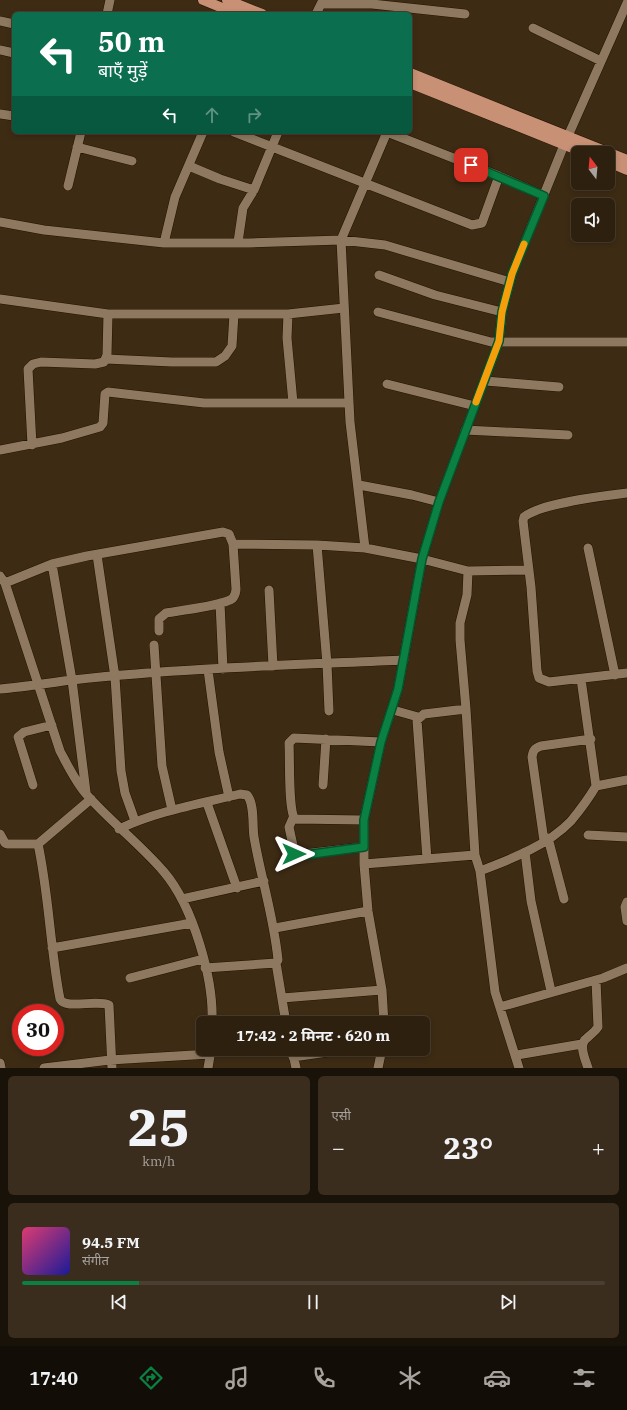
<!DOCTYPE html>
<html lang="hi">
<head>
<meta charset="utf-8">
<style>
  body { margin:0; font-family:"IBM Plex Serif","Noto Sans Devanagari",serif; background:#3a2d1d; color:#f1f3f6; height:100vh; display:flex; flex-direction:column; font-size:15px; white-space:nowrap }
  * { box-sizing:border-box; margin:0 }
  p { font-size:13px; color:#a7a39e }
  .icon { flex:none; width:22px; height:22px; fill:none; stroke:currentColor; stroke-width:2; stroke-linecap:round; stroke-linejoin:round }
  .map { position:relative; height:1068px; overflow:hidden }
  .side { display:flex; flex-direction:column; gap:8px; padding:8px; background:#191208; flex:1 }
  .side>* { flex:none }
  .hud { position:absolute; left:12px; top:12px; width:400px; height:122px; border-radius:6px; box-shadow:0 2px 6px #0003,0 0 0 1px #493e2f; background:#0b6e4f; color:#fff; overflow:hidden }
  .needle { width:26px; rotate:344deg }
  .fabs { position:absolute; left:571px; top:146px; display:grid; gap:8px }
  .fabs a { display:grid; place-items:center; width:44px; height:44px; border-radius:6px; background:#2e200f; box-shadow:0 2px 6px #0003,0 0 0 1px #493e2f; font-size:20px }
  .speed { position:absolute; left:12px; top:1004px; display:flex; gap:8px; font-size:20px; font-weight:700; text-align:center }
  .speed>* { display:grid; place-content:center; width:52px; height:52px; border-radius:50%; background:#2e200f; box-shadow:0 2px 6px #0003,0 0 0 1px #493e2f; line-height:1 }
  .speed .limit { border:6px solid #d22; background:#fff; color:#111 }
  .pin { position:absolute; display:grid; place-items:center; width:34px; height:34px; color:#fff; margin:-17px; border-radius:8px; box-shadow:0 2px 6px #0006 }
  .me { position:absolute; width:44px; margin:-22px; rotate:90deg; stroke-linejoin:round; filter:drop-shadow(0 0 3px #0008) }
  .turn { display:flex; align-items:center; gap:14px; height:84px; padding:0 20px; font-size:18px }
  .turn .icon { width:52px; height:52px; stroke-width:2.5 }
  .turn b { display:block; font-size:28px; line-height:34px }
  .lanes { display:flex; align-items:center; height:38px; padding:0 20px; background:#0003; justify-content:center; gap:20px; direction:ltr }
  .lanes .off { opacity:.35 }
  .big { font-size:30px; font-weight:700; line-height:1.1 }
  .side .widget { flex:1; display:flex; flex-direction:column; justify-content:center; gap:6px; min-width:0; padding:0 14px; border-radius:6px; background:#3a2d1d }
  .side .dial { align-items:center; gap:0 }
  .dial b { font-size:52px; line-height:1 }
  .song { display:flex; align-items:center; gap:12px }
  .cover { width:48px; height:48px; border-radius:6px; background:linear-gradient(135deg,hsl(340 70% 55%),hsl(240 70% 35%)) }
  .played { height:4px; border-radius:2px; background:linear-gradient(90deg,#0b8043 20%,#493e2f 20%) }
  .keys { display:flex; justify-content:space-around; direction:ltr }
  .heat { display:flex; justify-content:space-between; align-items:center; font-size:22px; direction:ltr }
  .side .tiles { flex:1; display:grid; gap:8px; grid-template-columns:1fr 1fr }
  .widget:last-child { grid-column:span 2 }
  .trip { position:absolute; left:196px; top:1016px; width:234px; height:40px; border-radius:6px; background:#2e200f; box-shadow:0 2px 6px #0003,0 0 0 1px #493e2f; font-weight:700; line-height:40px; text-align:center }
  .menu { display:flex; height:64px; justify-content:space-around; align-items:center; background:#120d06; color:#a7a39e }
  .menu .icon { width:28px; height:28px }
  .menu .current { color:#0b8043 }
  .menu b { font-size:18px; color:#f1f3f6 }
  .map>svg:first-child { display:block }
  .lines { fill:none; stroke-linecap:round; stroke-linejoin:round }
  .minor-casing { stroke:#231300; stroke-width:10 }
  .major-casing { stroke:#231300; stroke-width:11 }
  .minor { stroke:#8e7960; stroke-width:9 }
  .major { stroke:#c89074; stroke-width:10 }
  .route-casing { stroke:#07532c; stroke-width:10 }
  .route { stroke:#0b8043; stroke-width:7 }
  .slow { stroke:#f59e0b; stroke-width:7 }
</style>
</head>
<body>
<div class="map">
<svg width="627" height="1068" viewBox="0 0 627 1068">
  <rect width="100%" height="100%" fill="#3d2b14"/>
  <g class="lines">
    <defs>
      <path id="minor" d="M321 4H372L465 14
        M107 14 110 0
        M316 14 323 0
        M0 21 14 24
        M533 28 601 61
        M0 50 14 53
        M0 114 14 116
        M234 132 472 225 482 223 499 176 544 196
        M387 132 499 176
        M77 147 132 161
        M189 166 220 179 254 190
        M68 186 81 132
        M0 222 44 230 164 243H249L341 240 385 245 510 282
        M238 242 243 208 254 190 278 132
        M164 243 175 197 203 132
        M379 275 435 295 502 312
        M0 299 108 314H288L344 308
        M378 312 491 342H627
        M288 314 287 338 293 403
        M106 359 172 362H216L225 356 232 346 234 314
        M485 381 559 387
        M387 384 475 406
        M465 430 568 435
        M32 445 28 369 33 364 41 362 95 364 104 362 107 355 108 314
        M0 450 62 438 100 427 103 423 105 394 108 392 204 403H349
        M359 485 412 495 439 502
        M627 493C603 496 541 503 524 517L523 521 531 587 537 671 539 678 549 682 627 673
        M233 544 317 545 365 548 422 559 468 571 529 570
        M317 545 327 664 329 711
        M365 548 350 422 341 240 387 132
        M588 548 615 675
        M97 555 115 677 121 771 125 793 135 821
        M52 564 72 680 86 792
        M468 571 467 595 460 623V640L466 709 475 855 480 871 495 992 519 1068
        M0 576 5 583 60 751C68 766 76 783 87 795 111 822 141 845 164 872 193 906 214 979 212 1023
        M5 583 52 564 87 556 223 532 229 534 233 544 236 589C236 592 235 595 233 598 226 605 178 611 166 613L159 619V631
        M269 590 273 666
        M220 603 223 669
        M154 645 162 766 172 810
        M208 670 219 752 229 797
        M581 679 596 786
        M0 689C24 687 48 683 72 680 182 668 293 665 404 660
        M393 710 418 717
        M33 785 18 737 24 732 52 725
        M323 785 326 739
        M207 803 237 888
        M293 818 289 827 295 855 364 847
        M364 820 295 819C288 811 290 757 289 743L294 738 381 742
        M119 829C157 811 199 804 240 794L247 795C255 804 252 825 254 837 261 878 274 918 278 960L276 963 286 1023
        M0 834 5 843 7 844H38L91 799
        M588 835 627 837
        M548 838 564 899
        M544 841 532 757C533 750 535 748 541 746L591 739
        M38 844C49 895 50 947 60 999 65 1010 97 999 109 1005L112 1068
        M525 852 531 901 551 991
        M427 859 417 720 424 714 466 709
        M364 864 475 855
        M480 871C511 859 547 846 571 821 580 810 589 798 596 786L627 780
        M182 899 264 881
        M627 902 625 907 627 921
        M275 928 368 911
        M52 948 192 923
        M205 968 276 963
        M130 978 203 959
        M282 998 382 990
        M500 1007 603 978 627 968
        M384 1023 382 990 368 911 364 864V820L381 742 398 689 422 559 439 502 499 341 502 312 512 274 564 145 627 3
        M292 1049 296 1068
        M517 1055 582 1044
        M293 1057 348 1049
        M0 1063 1 1068
        M44 1068 110 1060 210 1054
        M208 1068 211 1050
        M378 1068 382 1049
        M588 1068C585 1059 578 1044 587 1038 591 1034 595 1032 598 1027L596 980"/>
      <path id="major" d="M203 0 237 14
        M227 0 262 14
        M410 73 627 160
        M410 83 585 153
        M608 162 627 170"/>
    </defs>
    <use href="#minor" class="minor-casing"/>
    <use href="#major" class="major-casing"/>
    <use href="#minor" class="minor"/>
    <use href="#major" class="major"/>
  </g>
  <g class="lines">
    <defs>
      <path id="route" d="M294 854 298 856 364 847V820L381 742 398 689 422 559 439 502 499 341 502 312 512 274 544 196 471 165"/>
    </defs>
    <use href="#route" class="route-casing"/>
    <use href="#route" class="route"/>
    <path class="slow" d="M476 402 499 341 502 312 512 274 524 244"/>
  </g>
</svg>
<div class="fabs">
<a><svg class="needle" viewBox="-14 -14 28 28"><path d="M0-13l5 13h-10z" fill="#e53935"/><path d="M0 13l5-13h-10z" fill="#a7a39e"/></svg></a>
<a><svg class="icon" aria-label="sound" viewBox="0 0 24 24"><path d="M4 9h4l5-4v14l-5-4H4zM17 9q2 3 0 6"/></svg></a>
</div>
<div class="speed"><div class="limit">30</div></div>
<div class="pin" style="left:471px;top:165px;background:#d93025"><svg class="icon" aria-label="arrive" viewBox="0 0 24 24"><path d="M6 21V4h12l-3 4 3 4H6"/></svg></div>
<svg class="me" style="left:294px;top:854px" viewBox="-20 -20 40 40"><path d="M0-17L14 15 0 8-14 15z" fill="#0b8043" stroke="#fff" stroke-width="4"/></svg>
<div class="trip">17:42 · 2 मिनट · 620 m</div>
<div class="hud">
<div class="turn"><svg class="icon" aria-label="left" viewBox="0 0 24 24"><path d="M17 20v-9H6M10 6l-5 5 5 5"/></svg><div><b>50 m</b>बाएँ मुड़ें</div></div>
<div class="lanes"><svg class="icon" aria-label="left" viewBox="0 0 24 24"><path d="M17 20v-9H6M10 6l-5 5 5 5"/></svg><svg class="icon off" aria-label="ahead" viewBox="0 0 24 24"><path d="M12 20V5M6 11l6-6 6 6"/></svg><svg class="icon off" aria-label="right" viewBox="0 0 24 24"><path d="M7 20v-9h11M14 6l5 5-5 5"/></svg></div>
</div>
</div>
<section class="side">
<div class="tiles">
<div class="widget dial"><b>25</b><p>km/h</p></div>
<div class="widget"><p>एसी</p>
<div class="heat"><a>−</a><b class="big">23°</b><a>+</a></div>
</div>
<div class="widget">
<div class="song"><i class="cover"></i><div><b>94.5 FM</b><p>संगीत</p></div></div>
<div class="played"></div>
<div class="keys"><svg class="icon" aria-label="previous" viewBox="0 0 24 24"><path d="M18 5L8 12l10 7zM5 5v14"/></svg><svg class="icon" aria-label="pause" viewBox="0 0 24 24"><path d="M8 5v14M16 5v14"/></svg><svg class="icon" aria-label="next" viewBox="0 0 24 24"><path d="M6 5l10 7-10 7zM19 5v14"/></svg></div>
</div>
</div>
</section>
<nav class="menu">
<b>17:40</b>
<svg class="icon current" aria-label="directions" viewBox="0 0 24 24"><path d="M12 3l9 9-9 9-9-9zM9 14v-3h6M13 9l2 2-2 2"/></svg>
<svg class="icon" aria-label="music" viewBox="0 0 24 24"><path d="M9 18V5l10-2v13"/><circle cx="6" cy="18" r="3"/><circle cx="16" cy="16" r="3"/></svg>
<svg class="icon" aria-label="phone" viewBox="0 0 24 24"><path d="M5 4h4l2 5-3 2q2 4 5 5l2-3 5 2v4C11 20 4 13 5 4z"/></svg>
<svg class="icon" aria-label="climate" viewBox="0 0 24 24"><path d="M12 3v18M4 7l16 10M4 17L20 7"/></svg>
<svg class="icon" aria-label="car" viewBox="0 0 24 24"><path d="M5 17H2v-5l4-1 3-4h7l3 4 3 1v5h-3M9 17h6M6 11h13"/><circle cx="7" cy="17" r="2"/><circle cx="17" cy="17" r="2"/></svg>
<svg class="icon" aria-label="filters" viewBox="0 0 24 24"><path d="M4 7h16M4 17h16"/><circle cx="9" cy="7" r="2"/><circle cx="15" cy="17" r="2"/></svg>
</nav>
</body>
</html>
